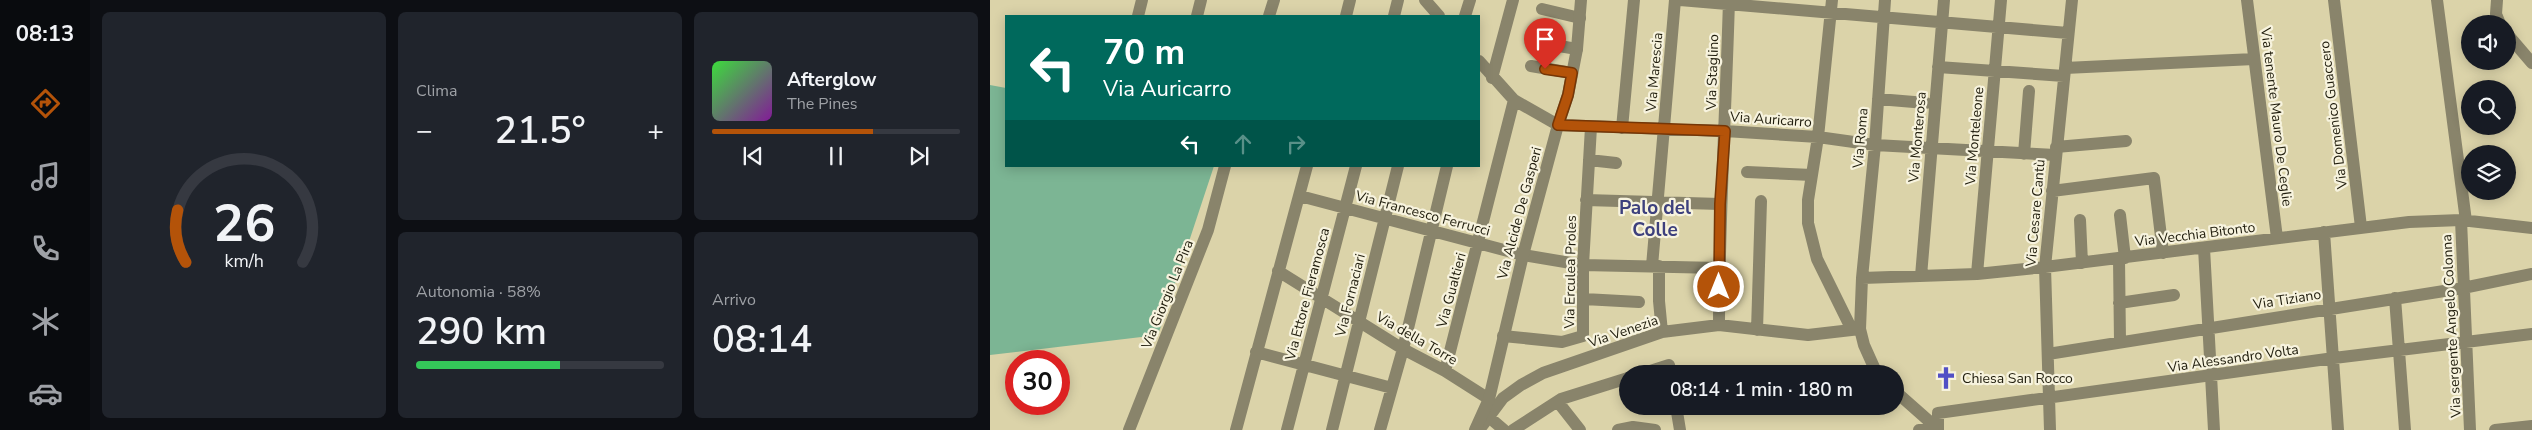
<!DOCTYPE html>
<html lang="it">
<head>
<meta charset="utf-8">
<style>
  body { margin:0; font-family:"Nunito Sans",sans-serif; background:#20242c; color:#f1f3f6; height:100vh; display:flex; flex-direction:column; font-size:19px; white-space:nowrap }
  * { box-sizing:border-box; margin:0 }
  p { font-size:16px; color:#9ea1a6 }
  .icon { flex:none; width:28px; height:28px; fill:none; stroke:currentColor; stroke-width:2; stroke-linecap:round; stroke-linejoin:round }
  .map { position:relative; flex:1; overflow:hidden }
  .sheet { display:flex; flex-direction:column; gap:12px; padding:12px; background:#0d0f14; width:900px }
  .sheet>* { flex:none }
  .guide { position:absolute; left:15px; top:15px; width:475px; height:152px; border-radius:0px; box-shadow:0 2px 12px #0003; background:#00695c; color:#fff; overflow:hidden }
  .controls { position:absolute; left:1471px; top:15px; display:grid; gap:10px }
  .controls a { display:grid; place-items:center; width:55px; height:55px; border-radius:50%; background:#171b24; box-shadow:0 2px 12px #0003; font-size:25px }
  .speed { position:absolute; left:15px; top:350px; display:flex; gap:10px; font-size:25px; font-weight:700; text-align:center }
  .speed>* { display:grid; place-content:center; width:65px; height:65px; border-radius:50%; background:#171b24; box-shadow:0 2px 12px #0003; line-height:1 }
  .speed .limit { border:8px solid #d22; background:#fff; color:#111 }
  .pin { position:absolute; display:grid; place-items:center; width:42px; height:42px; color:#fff; margin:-51px -21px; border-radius:50% 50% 50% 0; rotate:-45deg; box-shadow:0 0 5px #0007 }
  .pin .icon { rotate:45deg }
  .me { position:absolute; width:55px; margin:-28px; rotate:0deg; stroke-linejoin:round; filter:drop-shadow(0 0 4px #0008) }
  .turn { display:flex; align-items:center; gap:18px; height:105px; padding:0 15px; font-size:22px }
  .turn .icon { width:65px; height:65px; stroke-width:2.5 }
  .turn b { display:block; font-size:35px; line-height:42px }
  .lanes { display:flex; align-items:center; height:48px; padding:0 15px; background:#0003; justify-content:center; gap:25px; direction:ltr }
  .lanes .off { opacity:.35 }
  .big { font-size:38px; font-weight:600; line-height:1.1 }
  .sheet .widget { flex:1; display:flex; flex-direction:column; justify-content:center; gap:8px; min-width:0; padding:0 18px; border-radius:8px; background:#20242c }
  .sheet .dial { align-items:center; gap:0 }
  .dial svg { height:130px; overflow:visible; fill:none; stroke:#363941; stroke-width:7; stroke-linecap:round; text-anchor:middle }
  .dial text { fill:#f1f3f6; stroke:none }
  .song { display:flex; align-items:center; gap:15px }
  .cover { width:60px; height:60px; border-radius:8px; background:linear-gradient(135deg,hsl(120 70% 55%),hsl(290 70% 35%)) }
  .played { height:5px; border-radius:2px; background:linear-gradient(90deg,#b45309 65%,#363941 65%) }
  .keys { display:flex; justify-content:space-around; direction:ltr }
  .heat { display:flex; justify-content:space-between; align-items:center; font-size:28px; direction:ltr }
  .charge { height:8px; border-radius:4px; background:linear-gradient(90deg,#34c759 58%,#363941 0) }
  .sheet .tiles { flex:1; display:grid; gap:12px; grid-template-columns:repeat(3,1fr) }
  .widget:first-child { grid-row:span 2 }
  .trip { position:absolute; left:629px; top:365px; width:285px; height:50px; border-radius:25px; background:#171b24; box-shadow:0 2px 12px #0003; font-weight:600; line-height:50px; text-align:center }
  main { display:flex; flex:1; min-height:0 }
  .tabs { display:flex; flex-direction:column; width:90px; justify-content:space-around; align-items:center; background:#090b0e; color:#9ea1a6 }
  .tabs .icon { width:35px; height:35px }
  .tabs .on { color:#b45309 }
  .tabs b { font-size:22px; color:#f1f3f6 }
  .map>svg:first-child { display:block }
  .green { fill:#7cb594 }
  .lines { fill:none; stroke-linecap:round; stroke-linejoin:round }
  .minor { stroke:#89846b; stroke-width:12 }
  .tertiary { stroke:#89846b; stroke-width:12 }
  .route-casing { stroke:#753606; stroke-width:12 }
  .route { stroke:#b45309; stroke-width:9 }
  .labels { text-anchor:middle; stroke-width:4.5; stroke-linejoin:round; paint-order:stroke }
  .street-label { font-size:14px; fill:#1f1c0c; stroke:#f7f3de }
  .poi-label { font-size:14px; fill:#1f1c0c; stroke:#f7f3de; text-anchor:start }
  .district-label { font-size:19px; font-weight:bold; fill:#3d407d; stroke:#f7f3de }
</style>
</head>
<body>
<main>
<nav class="tabs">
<b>08:13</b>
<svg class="icon on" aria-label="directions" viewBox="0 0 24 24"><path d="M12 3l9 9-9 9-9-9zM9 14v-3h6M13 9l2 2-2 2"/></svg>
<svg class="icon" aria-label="music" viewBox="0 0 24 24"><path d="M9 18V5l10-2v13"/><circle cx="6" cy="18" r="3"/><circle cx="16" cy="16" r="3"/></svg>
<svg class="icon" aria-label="phone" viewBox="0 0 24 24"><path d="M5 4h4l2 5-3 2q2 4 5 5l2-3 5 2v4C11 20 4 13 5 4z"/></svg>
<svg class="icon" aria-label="climate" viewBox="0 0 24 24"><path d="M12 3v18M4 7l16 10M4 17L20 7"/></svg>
<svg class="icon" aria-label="car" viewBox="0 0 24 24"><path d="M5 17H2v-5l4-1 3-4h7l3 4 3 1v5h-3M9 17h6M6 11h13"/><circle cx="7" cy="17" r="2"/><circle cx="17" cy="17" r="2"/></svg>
</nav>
<section class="sheet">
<div class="tiles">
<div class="widget dial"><svg viewBox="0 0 100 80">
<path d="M14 69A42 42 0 1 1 86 69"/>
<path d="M14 69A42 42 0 0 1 9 37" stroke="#b45309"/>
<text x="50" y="56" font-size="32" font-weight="700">26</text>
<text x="50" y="72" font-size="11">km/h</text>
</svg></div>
<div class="widget"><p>Clima</p>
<div class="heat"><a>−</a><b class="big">21.5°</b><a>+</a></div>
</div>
<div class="widget">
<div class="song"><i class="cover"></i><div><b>Afterglow</b><p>The Pines</p></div></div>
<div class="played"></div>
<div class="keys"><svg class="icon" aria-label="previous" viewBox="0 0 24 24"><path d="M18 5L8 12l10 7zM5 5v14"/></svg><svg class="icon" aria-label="pause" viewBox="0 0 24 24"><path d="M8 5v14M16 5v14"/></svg><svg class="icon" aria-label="next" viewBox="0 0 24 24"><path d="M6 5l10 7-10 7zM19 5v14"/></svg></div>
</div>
<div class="widget"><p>Autonomia · 58%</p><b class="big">290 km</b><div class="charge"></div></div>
<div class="widget"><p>Arrivo</p><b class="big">08:14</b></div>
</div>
</section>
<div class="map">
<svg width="1542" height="430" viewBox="0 0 1542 430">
  <rect width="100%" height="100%" fill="#dbd3a9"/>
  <path class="green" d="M0 85 16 88V166H224L168 335 0 355Z"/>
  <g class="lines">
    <path class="minor" d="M435 0 449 16
      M690 0 1078 33
      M842 0 828 137 818 200V223L827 259 862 330
      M1257 0 1287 238
      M1344 0 1371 227
      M1447 0 1476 221
      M1507 0 1506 14 1510 24
      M552 9 590 18
      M148 16 152 0
      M207 16 211 0
      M356 16 360 0
      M404 16 408 0
      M475 16 480 0
      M1518 35 1542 63
      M545 42 587 49
      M489 61 524 100 568 125 735 131 828 137 885 145 1065 155
      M541 66 582 73
      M948 67 1074 76
      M1075 68 1264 59
      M502 78 523 0
      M888 99 936 103
      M632 128 644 0
      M1066 147 1136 141
      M1034 154 1039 91
      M599 160 626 163
      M757 172 822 175
      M1062 191 1164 178 1173 253
      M310 196 533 255 593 265 729 268
      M596 200 730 204
      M1130 215 1135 258
      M1090 220 1092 263
      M1471 220 1480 430
      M1334 232 1348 430
      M1214 248 1224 430
      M1129 259 1130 342
      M662 266 685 0
      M669 266V301L672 332
      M288 271 413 349 455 371 499 399
      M987 274 1011 0
      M931 276 954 0
      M872 278 987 274 1055 267 1419 222 1471 220 1542 228
      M1405 298 1415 430
      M594 299 649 302
      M1129 303 1184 295
      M729 325C729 216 736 108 739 0
      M767 330 771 201
      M513 336 572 342 593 336V265L601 127
      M266 352 402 388
      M1058 354 1473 288 1542 274
      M455 371 524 100
      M651 374 679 365 681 374
      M887 374 874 345 870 329 872 278 885 145 895 0
      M905 391 948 429 929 430
      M568 402 590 430
      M686 406 690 430
      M500 418 514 430
      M246 430 317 166
      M297 430 366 166
      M342 430 408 166
      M390 430 413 349 457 166
      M489 430 513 398 531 385 553 373 672 332 729 325 818 335 870 329
      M523 430 571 399 638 378
      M628 430 643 427 665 430
      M948 430V413L1344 358 1542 334
      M1060 430 1055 267 1082 0
      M1505 430 1542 426"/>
    <path class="tertiary" d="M279 16 284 0
      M139 430 218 230 235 166
      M485 430 499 399 533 255 568 125 578 95 587 49 591 0"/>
  </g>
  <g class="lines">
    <defs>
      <path id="route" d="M555 69 582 73 578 95 568 125 735 131 730 204 729 287"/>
    </defs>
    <use href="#route" class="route-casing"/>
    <use href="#route" class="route"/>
  </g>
  <defs>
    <symbol id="church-bare" viewBox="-9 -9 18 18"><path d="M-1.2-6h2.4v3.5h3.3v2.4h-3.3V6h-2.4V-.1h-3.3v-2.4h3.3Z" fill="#514fc5" stroke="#f7f3de" stroke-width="2.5" paint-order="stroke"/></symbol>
  </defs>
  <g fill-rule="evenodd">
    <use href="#church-bare" x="940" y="362" width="32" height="32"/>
  </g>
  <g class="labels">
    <g class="street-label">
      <text transform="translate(664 72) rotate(-85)" y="5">Via Marescia</text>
      <text transform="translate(722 72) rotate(-88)" y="5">Via Staglino</text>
      <text transform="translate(1343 115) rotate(-97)" y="5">Via Domenico Guaccero</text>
      <text transform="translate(1287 117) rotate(83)" y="5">Via tenente Mauro De Ceglie</text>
      <text transform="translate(781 119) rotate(4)" y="5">Via Auricarro</text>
      <text transform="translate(984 136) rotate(-85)" y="5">Via Monteleone</text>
      <text transform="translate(927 137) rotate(-85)" y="5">Via Monterosa</text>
      <text transform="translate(870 138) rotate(-85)" y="5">Via Roma</text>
      <text transform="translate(433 213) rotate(15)" y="5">Via Francesco Ferrucci</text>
      <text transform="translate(529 213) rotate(-75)" y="5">Via Alcide De Gasperi</text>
      <text transform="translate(1045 213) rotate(-85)" y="5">Via Cesare Cantù</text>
      <text transform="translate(1205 234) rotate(-7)" y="5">Via Vecchia Bitonto</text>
      <text transform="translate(580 272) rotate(-89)" y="5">Via Erculea Proles</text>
      <text transform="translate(461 290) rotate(-75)" y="5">Via Gualtieri</text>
      <text transform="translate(177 294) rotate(-68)" y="5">Via Giorgio La Pira</text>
      <text transform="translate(317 294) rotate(-75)" y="5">Via Ettore Fieramosca</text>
      <text transform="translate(360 295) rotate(-76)" y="5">Via Fornaciari</text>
      <text transform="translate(1297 299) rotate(-9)" y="5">Via Tiziano</text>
      <text transform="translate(1461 326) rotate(-93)" y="5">Via sergente Angelo Colonna</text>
      <text transform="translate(633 331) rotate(-19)" y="5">Via Venezia</text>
      <text transform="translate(427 338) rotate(30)" y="5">Via della Torre</text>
      <text transform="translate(1243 358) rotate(-8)" y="5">Via Alessandro Volta</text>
    </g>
    <g class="poi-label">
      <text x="972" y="383">Chiesa San Rocco</text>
    </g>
    <g class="district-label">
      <text x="665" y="214">Palo del<tspan x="665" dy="22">Colle</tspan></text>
    </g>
  </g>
</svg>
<div class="controls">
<a><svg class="icon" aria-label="sound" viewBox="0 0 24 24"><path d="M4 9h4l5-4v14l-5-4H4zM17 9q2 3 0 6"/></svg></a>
<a><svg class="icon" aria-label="search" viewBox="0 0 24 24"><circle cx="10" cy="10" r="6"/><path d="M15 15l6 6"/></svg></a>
<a><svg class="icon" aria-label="layers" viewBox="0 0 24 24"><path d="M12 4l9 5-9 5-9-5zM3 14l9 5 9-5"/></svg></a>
</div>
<div class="speed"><div class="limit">30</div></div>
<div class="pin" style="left:555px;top:69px;background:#d93025"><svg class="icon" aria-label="arrive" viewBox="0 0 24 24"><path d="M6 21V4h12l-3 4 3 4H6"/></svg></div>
<svg class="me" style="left:729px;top:287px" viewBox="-20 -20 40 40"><circle r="17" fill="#b45309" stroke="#fff" stroke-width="3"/><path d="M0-11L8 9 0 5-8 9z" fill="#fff"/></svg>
<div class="trip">08:14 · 1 min · 180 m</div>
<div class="guide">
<div class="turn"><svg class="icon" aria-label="left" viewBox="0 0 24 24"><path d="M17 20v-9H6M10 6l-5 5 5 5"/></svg><div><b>70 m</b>Via Auricarro</div></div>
<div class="lanes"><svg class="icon" aria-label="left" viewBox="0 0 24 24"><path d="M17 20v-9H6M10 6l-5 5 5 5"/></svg><svg class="icon off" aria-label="ahead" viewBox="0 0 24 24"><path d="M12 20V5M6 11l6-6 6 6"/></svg><svg class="icon off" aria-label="right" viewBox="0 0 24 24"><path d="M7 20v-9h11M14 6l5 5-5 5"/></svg></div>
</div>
</div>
</main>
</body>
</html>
